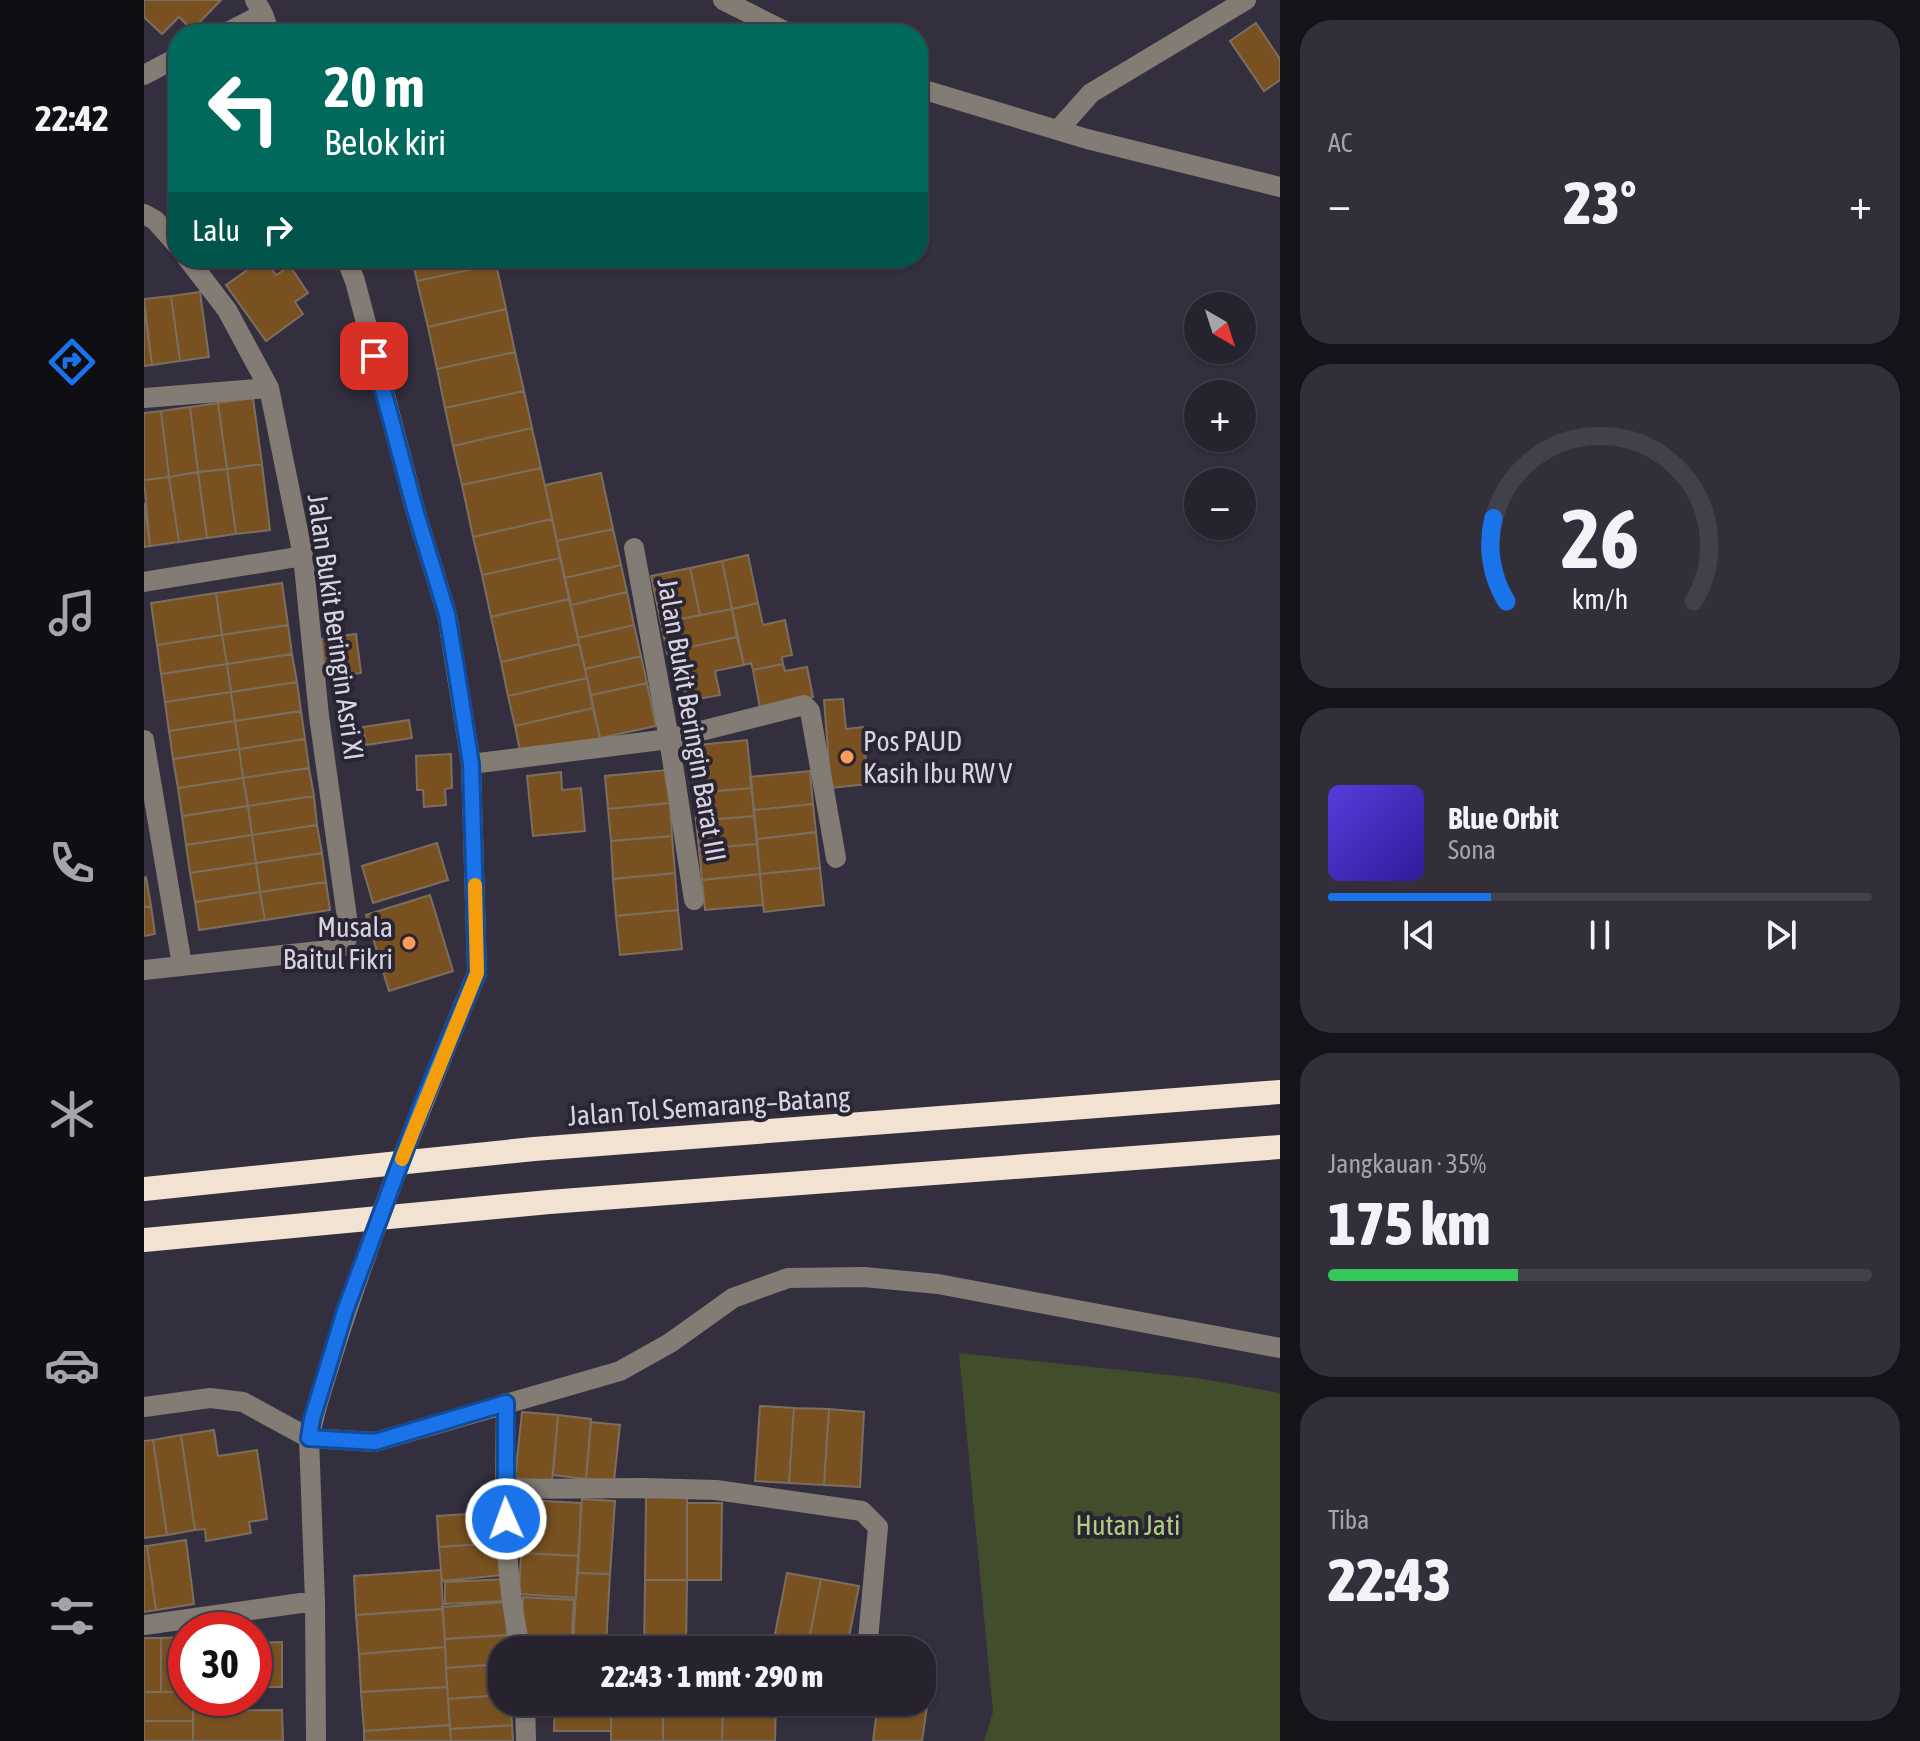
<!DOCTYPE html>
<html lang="id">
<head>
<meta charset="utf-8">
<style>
  body { margin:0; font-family:"Asap Condensed",sans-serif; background:#322f3b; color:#f1f3f6; height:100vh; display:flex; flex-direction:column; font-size:30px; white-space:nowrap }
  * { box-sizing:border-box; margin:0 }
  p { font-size:26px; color:#a4a4aa }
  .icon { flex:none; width:44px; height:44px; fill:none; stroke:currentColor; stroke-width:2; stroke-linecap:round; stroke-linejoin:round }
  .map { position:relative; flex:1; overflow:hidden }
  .details { display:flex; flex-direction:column; gap:20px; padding:20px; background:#15131a; width:640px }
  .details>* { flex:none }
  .guide { position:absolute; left:24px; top:24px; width:760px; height:244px; border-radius:32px; box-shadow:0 2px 6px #0004,0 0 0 2px #42404b; background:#00695c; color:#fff; overflow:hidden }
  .needle { width:52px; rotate:141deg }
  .controls { position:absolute; left:1040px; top:292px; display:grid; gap:16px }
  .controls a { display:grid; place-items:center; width:72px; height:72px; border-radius:50%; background:#26232f; box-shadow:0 2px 6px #0004,0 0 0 2px #42404b; font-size:40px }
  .speed { position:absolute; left:24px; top:1612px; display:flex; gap:16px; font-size:40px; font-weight:700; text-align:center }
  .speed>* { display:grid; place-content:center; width:104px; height:104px; border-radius:50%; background:#26232f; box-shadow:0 2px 6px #0004,0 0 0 2px #42404b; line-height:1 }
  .speed .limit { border:12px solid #d22; background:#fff; color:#111 }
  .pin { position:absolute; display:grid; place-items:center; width:68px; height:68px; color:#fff; margin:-34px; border-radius:16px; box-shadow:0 4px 12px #0006 }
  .me { position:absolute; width:88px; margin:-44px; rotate:358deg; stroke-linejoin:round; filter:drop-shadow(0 0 6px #0008) }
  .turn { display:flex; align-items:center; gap:28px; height:168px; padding:0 24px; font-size:36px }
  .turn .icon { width:104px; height:104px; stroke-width:2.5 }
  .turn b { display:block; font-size:56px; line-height:68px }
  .then { display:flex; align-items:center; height:76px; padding:0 24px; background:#0003; gap:16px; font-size:30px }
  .big { font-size:60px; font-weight:800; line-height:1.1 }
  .details .card { flex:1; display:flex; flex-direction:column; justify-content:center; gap:12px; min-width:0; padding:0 28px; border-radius:32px; background:#322f3b }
  .details .dial { align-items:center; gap:0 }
  .dial svg { height:208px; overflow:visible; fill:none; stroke:#42404b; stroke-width:7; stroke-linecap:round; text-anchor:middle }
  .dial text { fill:#f1f3f6; stroke:none }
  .song { display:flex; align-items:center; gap:24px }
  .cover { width:96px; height:96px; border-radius:12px; background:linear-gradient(135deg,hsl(250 70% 55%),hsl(250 70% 35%)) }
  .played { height:8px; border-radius:4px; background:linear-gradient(90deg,#1a73e8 30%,#42404b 30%) }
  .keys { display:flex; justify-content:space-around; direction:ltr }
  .heat { display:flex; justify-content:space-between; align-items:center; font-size:44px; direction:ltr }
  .charge { height:12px; border-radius:6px; background:linear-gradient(90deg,#34c759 35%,#42404b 0) }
  .trip { position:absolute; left:344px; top:1636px; width:448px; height:80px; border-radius:32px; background:#26232f; box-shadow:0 2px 6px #0004,0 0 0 2px #42404b; font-weight:800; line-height:80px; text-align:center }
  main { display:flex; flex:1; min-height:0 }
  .menu { display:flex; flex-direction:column; width:144px; justify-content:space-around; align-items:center; background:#0f0e13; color:#a4a4aa }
  .menu .icon { width:56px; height:56px }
  .menu .active { color:#1a73e8 }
  .menu b { font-size:36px; color:#f1f3f6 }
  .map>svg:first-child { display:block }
  .green { fill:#414d2b }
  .building { fill:#795121; stroke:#7c6e5f; stroke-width:2 }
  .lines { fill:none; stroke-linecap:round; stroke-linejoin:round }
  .minor { stroke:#827c75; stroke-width:20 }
  .highway { stroke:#f1e2d1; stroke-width:24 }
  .minor-bridge { stroke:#827c75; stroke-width:20 }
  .route-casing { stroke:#114b97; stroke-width:20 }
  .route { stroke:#1a73e8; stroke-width:14 }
  .slow { stroke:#f59e0b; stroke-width:14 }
  .poi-dot { fill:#ff9b5a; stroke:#292534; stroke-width:3 }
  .labels { text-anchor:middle; stroke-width:8; stroke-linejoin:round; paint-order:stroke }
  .street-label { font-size:28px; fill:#d6d5df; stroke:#292534 }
  .poi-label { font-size:28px; fill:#d6d5df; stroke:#292534; text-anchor:start }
  .park-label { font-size:28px; fill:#b1ce7c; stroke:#292534 }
</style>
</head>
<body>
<main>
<nav class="menu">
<b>22:42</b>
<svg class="icon active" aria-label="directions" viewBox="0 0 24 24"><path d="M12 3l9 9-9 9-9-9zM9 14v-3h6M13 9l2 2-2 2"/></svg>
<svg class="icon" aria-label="music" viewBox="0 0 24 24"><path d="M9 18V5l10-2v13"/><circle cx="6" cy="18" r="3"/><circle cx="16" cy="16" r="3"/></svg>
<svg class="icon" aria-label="phone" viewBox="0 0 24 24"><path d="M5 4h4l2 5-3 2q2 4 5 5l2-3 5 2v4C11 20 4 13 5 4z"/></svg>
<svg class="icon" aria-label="climate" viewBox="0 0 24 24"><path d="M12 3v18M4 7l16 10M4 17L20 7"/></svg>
<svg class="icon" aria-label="car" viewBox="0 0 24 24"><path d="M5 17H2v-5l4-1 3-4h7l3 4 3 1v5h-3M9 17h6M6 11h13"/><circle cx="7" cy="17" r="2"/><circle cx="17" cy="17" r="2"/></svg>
<svg class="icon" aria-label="filters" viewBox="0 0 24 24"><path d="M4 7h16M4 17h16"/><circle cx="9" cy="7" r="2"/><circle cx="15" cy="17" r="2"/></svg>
</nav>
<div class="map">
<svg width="1136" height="1741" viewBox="0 0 1136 1741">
  <rect width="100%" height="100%" fill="#332f3f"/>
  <path class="green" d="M815 1353 1053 1378 1136 1393V1741H840L849 1712Z"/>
  <path class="building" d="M0 0H77L48 30 35 17 18 34 0 17Z
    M1112 23 1136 59V80L1120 91 1086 41Z
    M120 258 132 275 146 266 164 293 151 302 159 314 122 341 82 285Z
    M268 258H327L329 269 273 281Z
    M352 264 362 309 284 327 273 281Z
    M56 292 65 357 36 361 27 296Z
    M27 296 36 361 8 365 0 299Z
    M0 308 8 365 0 366Z
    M362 309 371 352 293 369 284 327Z
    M371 352 380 391 301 408 293 369Z
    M380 391 388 428 309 446 301 408Z
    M109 398 118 464 83 469 74 403Z
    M74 403 83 469 54 472 46 407Z
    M46 407 54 472 25 477 17 411Z
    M17 411 25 477 0 480V413Z
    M388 428 397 468 318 485 309 446Z
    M118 464 126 530 92 534 83 469Z
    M397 468 408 519 329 537 318 485Z
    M83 469 92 534 63 538 54 472Z
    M54 472 63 538 35 542 25 477Z
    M457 473 469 529 413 541 401 485Z
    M25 477 35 542 6 546 0 480Z
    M0 503 6 546 0 547Z
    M408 519 416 558 338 575 329 537Z
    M469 529 477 565 421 578 413 541Z
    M604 555 614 603 588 609 578 561Z
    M416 558 425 599 347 617 338 575Z
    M578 561 588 609 556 615 546 568Z
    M477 565 483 592 427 605 421 578Z
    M546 568 556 615 517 623 507 576Z
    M138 583 144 625 78 635 72 593Z
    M483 592 490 625 434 638 427 605Z
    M72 593 78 635 13 645 7 603Z
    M425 599 435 644 357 662 347 617Z
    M614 603 619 625 641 620 648 655 638 657 639 664 609 670 607 663 600 665 588 609Z
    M588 609 593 637 523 652 517 623Z
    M144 625 148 654 83 664 78 635Z
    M490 625 497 656 441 669 434 638Z
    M212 634 217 673 182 678 177 639Z
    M78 635 83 664 17 674 13 645Z
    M593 637 600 665 571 671 576 695 543 701 537 678 529 680 523 652Z
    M435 644 443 678 364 696 357 662Z
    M148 654 153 682 87 692 83 664Z
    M497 656 503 683 447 695 441 669Z
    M83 664 87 692 21 702 17 674Z
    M639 664 641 671 663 667 669 697 616 708 609 670Z
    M443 678 449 708 371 726 364 696Z
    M153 682 157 711 91 721 87 692Z
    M503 683 512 726 456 738 447 695Z
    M87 692 91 721 25 731 21 702Z
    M699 699 702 729 719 727 724 784 687 788 680 700Z
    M449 708 456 738 377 756 371 726Z
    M157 711 161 739 95 749 91 721Z
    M265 720 268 738 222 745 219 727Z
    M91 721 95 749 29 759 25 731Z
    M161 739 165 768 99 778 95 749Z
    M603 740 608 788 550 793 545 746Z
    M95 749 99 778 34 788 29 759Z
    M307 754 308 788 301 789 302 805 280 807 279 790H273L272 756Z
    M165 768 170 796 104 806 99 778Z
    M523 770 526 803 464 809 461 776Z
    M666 771 669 804 610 810 606 777Z
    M417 772 418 790 437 788 441 831 389 836 383 776Z
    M99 778 104 806 38 816 34 788Z
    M608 788 610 816 552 821 550 793Z
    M170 796 173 825 108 835 104 806Z
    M526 803 528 836 467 841 464 809Z
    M669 804 672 832 613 839 610 810Z
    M104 806 108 835 42 845 38 816Z
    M610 816 613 844 555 849 552 821Z
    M173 825 178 853 112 863 108 835Z
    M672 832 676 868 616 874 613 839Z
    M108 835 112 863 46 873 42 845Z
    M528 836 531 873 469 879 467 841Z
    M293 843 304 880 229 903 218 866Z
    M613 844 616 874 558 880 555 849Z
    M178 853 182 882 116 892 112 863Z
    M112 863 116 892 51 902 46 873Z
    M676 868 680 905 620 912 616 874Z
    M531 873 534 910 472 916 469 879Z
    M616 874 619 905 561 910 558 880Z
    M2 877 7 906 0 907V878Z
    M182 882 186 910 121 920 116 892Z
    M116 892 121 920 55 930 51 902Z
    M286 895 309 971 245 991 222 915Z
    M7 906 11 934 0 936V907Z
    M534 910 538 949 476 955 472 916Z
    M616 1406 650 1408 645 1483 611 1481Z
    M650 1408 685 1409 680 1485 645 1483Z
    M685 1409 720 1412 716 1487 680 1485Z
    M378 1412 414 1415 408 1481 371 1478Z
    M414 1415 447 1419 442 1479 409 1475Z
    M447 1422 476 1425 470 1481 442 1479Z
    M70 1430 74 1456 113 1450 123 1519 105 1522 107 1533 62 1541 61 1529 51 1530 37 1435Z
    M37 1435 51 1530 23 1535 9 1440Z
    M9 1440 23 1535 0 1538V1441Z
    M502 1497H543V1580H501Z
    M438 1499 471 1501 466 1574 433 1573Z
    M381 1500 437 1503 435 1556 377 1553Z
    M543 1503H578L577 1580H543Z
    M355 1512 357 1543 295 1547 293 1516Z
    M42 1540 50 1604 12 1610 3 1546Z
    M357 1543 359 1575 298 1581 295 1547Z
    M0 1546H3L12 1610 0 1612Z
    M377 1553 435 1556 432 1598 375 1594Z
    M297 1570 299 1609 212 1615 210 1576Z
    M433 1573 466 1574 462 1646 429 1645Z
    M643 1573 677 1579 665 1640 631 1634Z
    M361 1579 362 1601 301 1604V1582Z
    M677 1579 715 1586 703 1647 665 1640Z
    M501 1580H543L542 1650H500Z
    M379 1597 430 1600 427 1650 377 1649Z
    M361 1602 363 1635 301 1639 298 1607Z
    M299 1609 301 1647 215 1654 212 1615Z
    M363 1635 364 1650H358V1664L302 1668 301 1639Z
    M42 1637V1692H17V1638Z
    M0 1638H17V1692H0Z
    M138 1642V1687H110V1643Z
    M301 1647 303 1687 217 1692 215 1654Z
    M358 1664V1695L304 1699 302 1668Z
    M303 1687 306 1725 220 1731 217 1692Z
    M0 1692H42V1698H49V1721H0Z
    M358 1695V1702H367L368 1725 306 1729 304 1699Z
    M411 1702H467V1731H410Z
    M467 1702H519V1741H467Z
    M519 1702H579L578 1741H519Z
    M579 1702H632L631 1741H578Z
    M734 1702 783 1707 778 1741H729Z
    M138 1710 139 1741H49V1711Z
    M0 1721H49V1741H0Z
    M306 1725 307 1741H220V1731Z
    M368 1725 369 1741H307L306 1729Z"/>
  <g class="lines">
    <path class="minor" d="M111 0 119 14 126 34
      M579 0 646 34
      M80 34 119 14
      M0 75 34 57
      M774 88 943 139 1136 187
      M914 130 947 93 1102 0
      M0 214 11 220 34 246
      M202 258 211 281 272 513 303 614 327 764 333 973
      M0 398 125 388
      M490 548 525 739 550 900
      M0 582 159 556
      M0 740 38 965
      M327 764 525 739 660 705 666 711 692 858
      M0 970 194 949 201 944 205 932 175 716 159 556 125 388 83 310 43 258
      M362 1403C361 1486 358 1570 377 1650
      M0 1407 66 1398 99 1402 165 1438 231 1442 476 1371 526 1343 589 1298 644 1278 720 1277 794 1284 1136 1348
      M361 1489 500 1488 572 1490 718 1511 734 1527 724 1640 717 1650
      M0 1625 171 1601
      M381 1702 382 1741
      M172 1741 171 1601 165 1438 173 1406"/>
    <path class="highway" d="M0 1189 390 1149 1136 1092
      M0 1240 405 1202 1136 1147"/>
    <path class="minor-bridge" d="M173 1406C217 1258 273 1115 333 973"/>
  </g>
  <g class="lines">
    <defs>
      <path id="route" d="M230 356 272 513 303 614 313 674 327 764 333 973 279 1102 201 1311 168 1419 165 1438 231 1442 362 1403V1519"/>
    </defs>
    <use href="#route" class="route-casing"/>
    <use href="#route" class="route"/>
    <path class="slow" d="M258 1159 333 973 331 885"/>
  </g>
  <g class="poi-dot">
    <circle cx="703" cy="757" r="8"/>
    <circle cx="265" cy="943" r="8"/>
  </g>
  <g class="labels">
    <g class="street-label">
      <text transform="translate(192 627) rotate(82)" y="10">Jalan Bukit Beringin Asri XI</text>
      <text transform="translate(548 720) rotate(80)" y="10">Jalan Bukit Beringin Barat III</text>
      <text transform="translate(565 1106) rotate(-4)" y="10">Jalan Tol Semarang–Batang</text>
    </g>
    <g class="poi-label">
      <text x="719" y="751">Pos PAUD<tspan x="719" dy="32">Kasih Ibu RW V</tspan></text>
      <text x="249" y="937" text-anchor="end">Musala<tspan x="249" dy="32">Baitul Fikri</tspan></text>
    </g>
    <g class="park-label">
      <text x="984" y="1535">Hutan Jati</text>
    </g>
  </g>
</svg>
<div class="controls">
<a><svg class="needle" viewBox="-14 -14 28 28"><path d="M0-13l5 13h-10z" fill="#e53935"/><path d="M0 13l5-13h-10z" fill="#a4a4aa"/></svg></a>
<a>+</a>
<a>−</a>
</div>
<div class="speed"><div class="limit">30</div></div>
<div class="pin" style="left:230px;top:356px;background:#d93025"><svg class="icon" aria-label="arrive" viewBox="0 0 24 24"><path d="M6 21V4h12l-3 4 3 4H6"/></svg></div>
<svg class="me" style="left:362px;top:1519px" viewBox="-20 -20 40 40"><circle r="17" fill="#1a73e8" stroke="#fff" stroke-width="3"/><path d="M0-11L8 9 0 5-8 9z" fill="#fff"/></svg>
<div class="trip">22:43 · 1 mnt · 290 m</div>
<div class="guide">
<div class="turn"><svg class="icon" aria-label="left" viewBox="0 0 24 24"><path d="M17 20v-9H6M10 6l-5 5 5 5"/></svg><div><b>20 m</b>Belok kiri</div></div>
<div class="then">Lalu<svg class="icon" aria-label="right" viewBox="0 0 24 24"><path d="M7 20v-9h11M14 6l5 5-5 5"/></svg></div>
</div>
</div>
<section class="details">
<div class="card"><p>AC</p>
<div class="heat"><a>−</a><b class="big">23°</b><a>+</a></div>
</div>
<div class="card dial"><svg viewBox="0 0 100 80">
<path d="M14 69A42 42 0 1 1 86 69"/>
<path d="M14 69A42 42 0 0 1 9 37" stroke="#1a73e8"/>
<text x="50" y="56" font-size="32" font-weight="700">26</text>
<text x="50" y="72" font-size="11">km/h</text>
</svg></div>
<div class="card">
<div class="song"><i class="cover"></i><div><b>Blue Orbit</b><p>Sona</p></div></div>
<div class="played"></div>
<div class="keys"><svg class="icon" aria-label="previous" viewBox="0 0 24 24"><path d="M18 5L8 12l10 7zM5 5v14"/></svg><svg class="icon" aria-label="pause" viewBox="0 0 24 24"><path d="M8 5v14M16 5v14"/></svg><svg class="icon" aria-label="next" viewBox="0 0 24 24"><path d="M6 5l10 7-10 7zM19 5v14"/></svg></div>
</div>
<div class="card"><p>Jangkauan · 35%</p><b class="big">175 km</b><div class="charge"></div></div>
<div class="card"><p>Tiba</p><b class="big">22:43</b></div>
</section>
</main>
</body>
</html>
